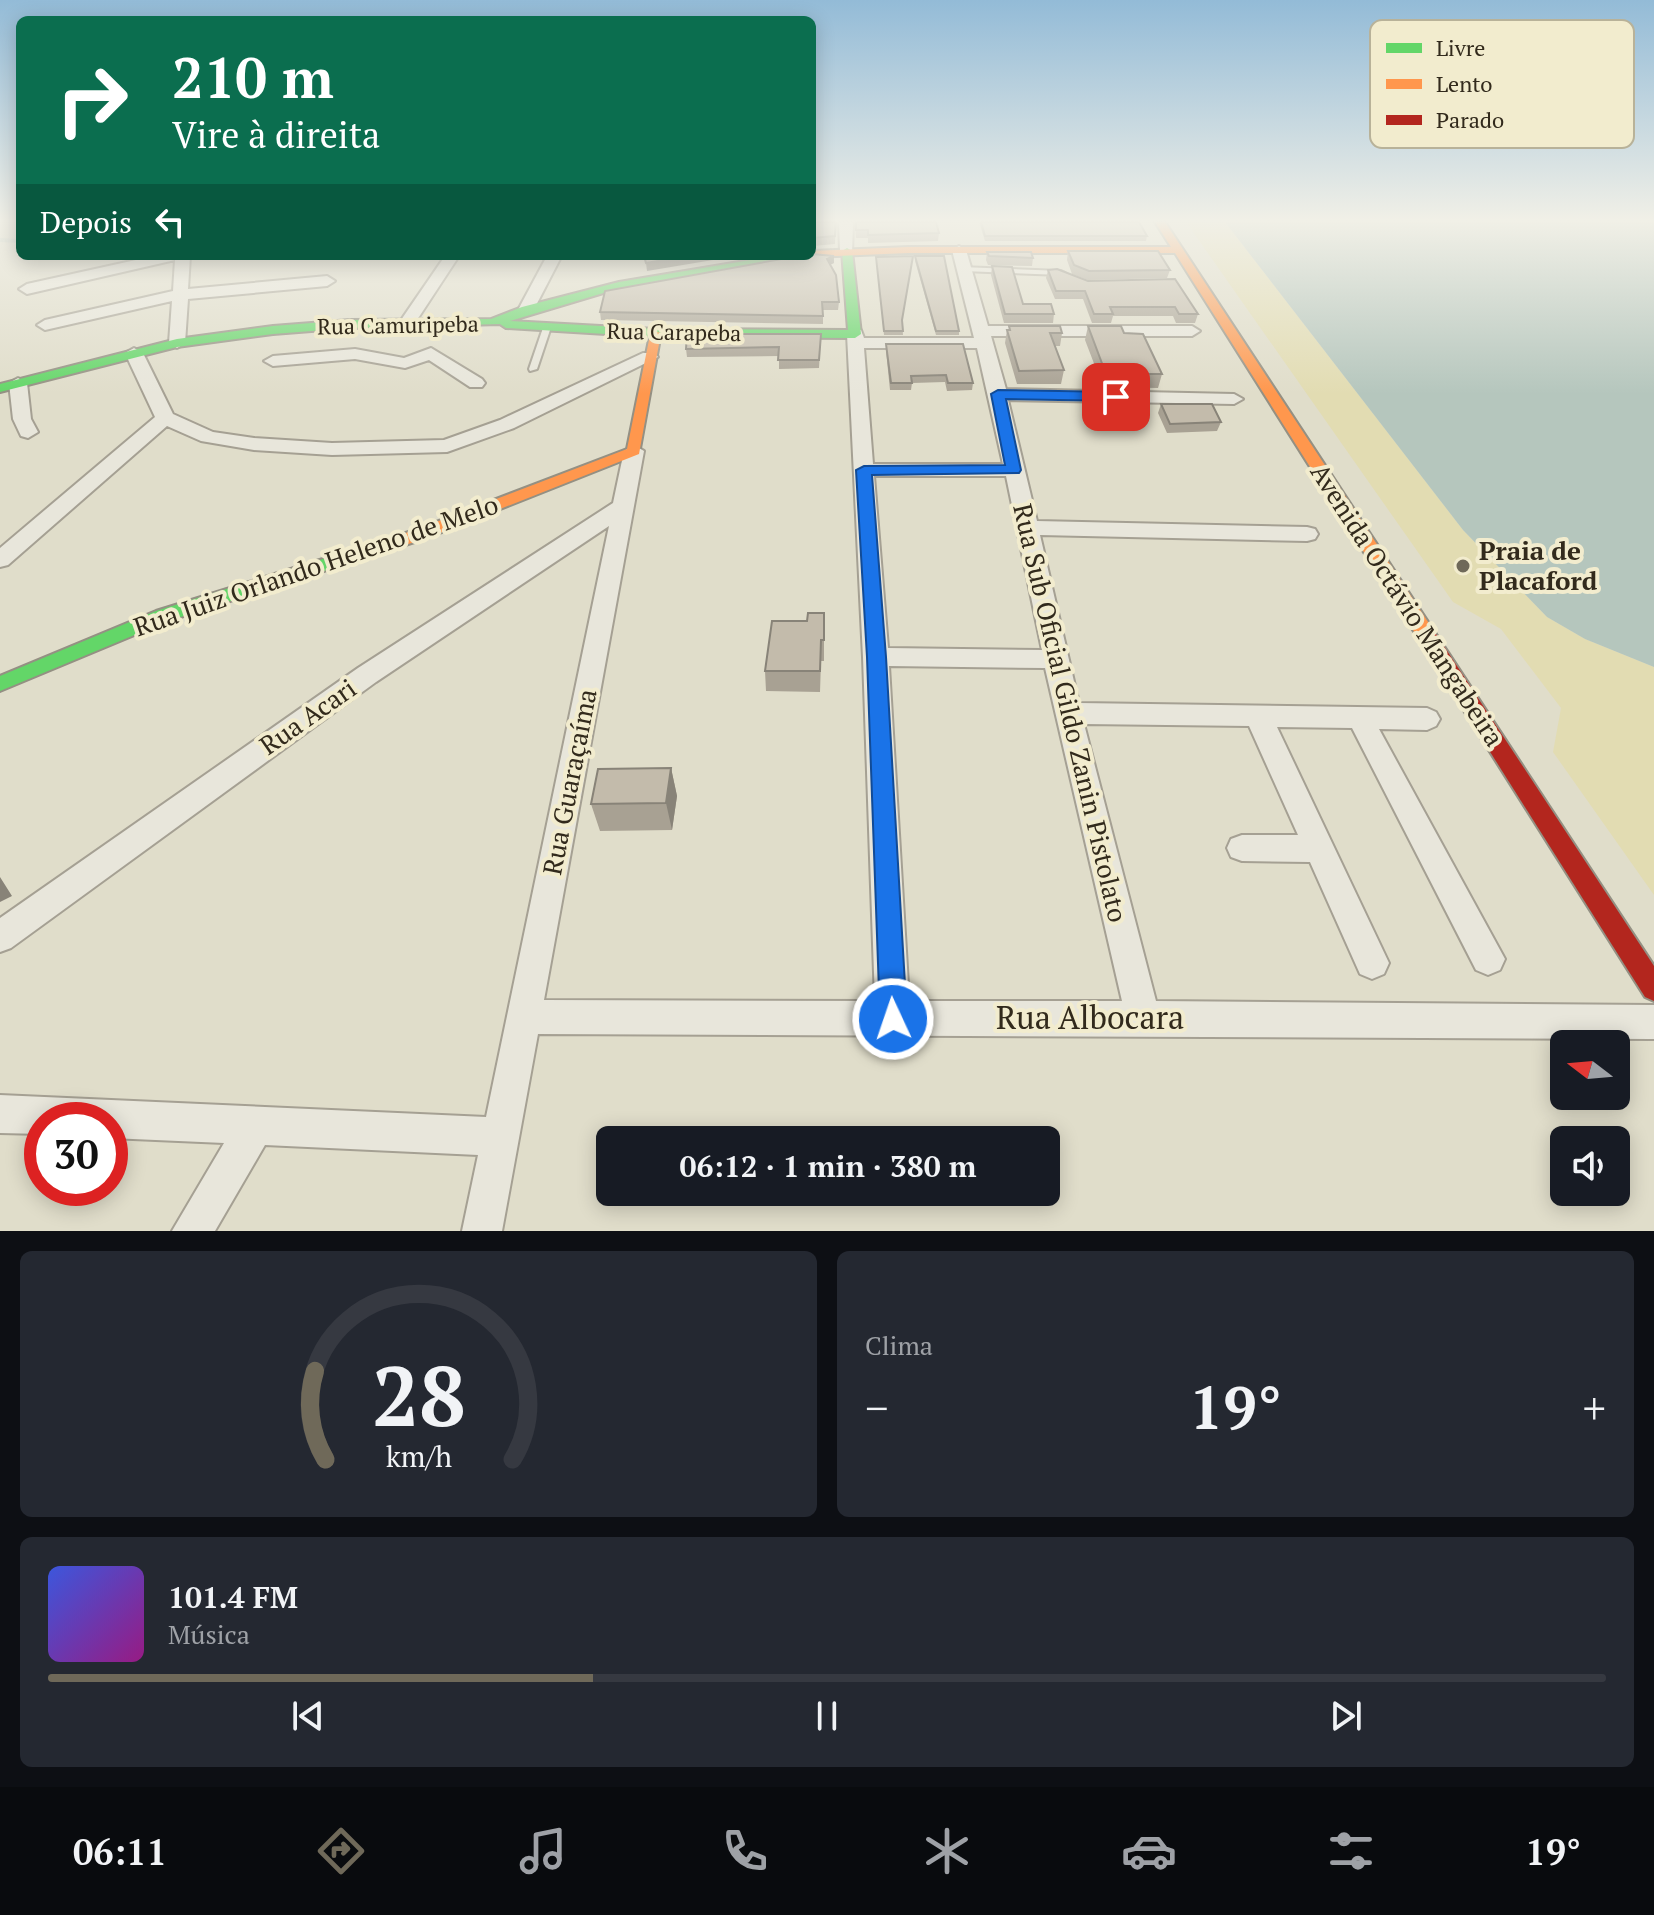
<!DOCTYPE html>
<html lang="pt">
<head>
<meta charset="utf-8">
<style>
  body { margin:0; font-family:"PT Serif",serif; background:#242831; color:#f1f3f6; height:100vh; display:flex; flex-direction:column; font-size:30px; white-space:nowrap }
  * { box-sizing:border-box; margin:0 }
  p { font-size:26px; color:#9ea1a6 }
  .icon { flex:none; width:44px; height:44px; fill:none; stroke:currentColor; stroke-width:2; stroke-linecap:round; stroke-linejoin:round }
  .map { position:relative; height:1231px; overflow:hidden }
  .sheet { display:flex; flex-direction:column; gap:20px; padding:20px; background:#0d0f14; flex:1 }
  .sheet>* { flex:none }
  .top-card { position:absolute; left:16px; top:16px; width:800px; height:244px; border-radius:12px; box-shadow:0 4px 20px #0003; background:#0b6e4f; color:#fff; overflow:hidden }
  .needle { width:52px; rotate:286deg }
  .fabs { position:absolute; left:1550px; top:1030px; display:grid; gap:16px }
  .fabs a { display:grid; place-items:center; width:80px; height:80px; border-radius:12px; background:#171b24; box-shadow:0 4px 20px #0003; font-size:40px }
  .speed { position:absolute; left:24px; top:1102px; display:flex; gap:16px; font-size:40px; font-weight:700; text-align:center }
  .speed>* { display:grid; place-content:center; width:104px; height:104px; border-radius:50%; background:#171b24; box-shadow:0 4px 20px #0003; line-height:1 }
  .speed .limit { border:12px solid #d22; background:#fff; color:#111 }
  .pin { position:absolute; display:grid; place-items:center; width:68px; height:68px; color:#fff; margin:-34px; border-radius:16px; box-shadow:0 4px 12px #0006 }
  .me { position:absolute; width:88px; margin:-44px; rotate:357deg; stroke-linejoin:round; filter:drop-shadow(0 0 6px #0008) }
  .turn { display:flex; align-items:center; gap:28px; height:168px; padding:0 24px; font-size:36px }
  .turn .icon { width:104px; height:104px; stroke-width:2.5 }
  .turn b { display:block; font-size:56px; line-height:68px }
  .then { display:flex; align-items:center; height:76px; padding:0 24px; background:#0003; gap:16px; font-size:30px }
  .big { font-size:60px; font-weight:800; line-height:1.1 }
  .sheet .tile { flex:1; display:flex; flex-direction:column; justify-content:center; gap:12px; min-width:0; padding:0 28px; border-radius:12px; background:#242831 }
  .sheet .dial { align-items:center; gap:0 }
  .dial svg { height:208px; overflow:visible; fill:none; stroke:#363941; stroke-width:7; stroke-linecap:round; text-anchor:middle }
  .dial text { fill:#f1f3f6; stroke:none }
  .song { display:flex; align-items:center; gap:24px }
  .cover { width:96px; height:96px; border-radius:12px; background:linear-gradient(135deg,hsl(230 70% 55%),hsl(310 70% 35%)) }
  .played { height:8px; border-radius:4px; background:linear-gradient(90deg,#6f6959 35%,#363941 35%) }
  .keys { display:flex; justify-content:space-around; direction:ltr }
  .heat { display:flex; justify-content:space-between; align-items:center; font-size:44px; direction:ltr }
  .sheet .tiles { flex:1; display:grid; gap:20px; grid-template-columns:1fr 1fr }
  .tile:last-child { grid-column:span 2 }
  .trip { position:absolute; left:596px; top:1126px; width:464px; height:80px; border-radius:12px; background:#171b24; box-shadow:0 4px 20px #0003; font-weight:800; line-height:80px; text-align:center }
  .tabs { display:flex; height:128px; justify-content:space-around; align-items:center; background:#090b0e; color:#9ea1a6 }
  .tabs .icon { width:56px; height:56px }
  .tabs .on { color:#6f6959 }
  .tabs b { font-size:36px; color:#f1f3f6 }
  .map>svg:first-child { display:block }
  .sand { fill:#e2dcb2 }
  .water { fill:#b5c6bd }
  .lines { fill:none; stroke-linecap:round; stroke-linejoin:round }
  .stream { stroke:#b5c6bd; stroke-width:4 }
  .lane-casing { stroke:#a5a093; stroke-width:4 }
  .street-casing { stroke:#a5a093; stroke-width:4 }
  .fast-casing { stroke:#949083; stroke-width:4 }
  .slow-casing { stroke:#949083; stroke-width:4 }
  .jam-casing { stroke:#949083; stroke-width:4 }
  .lane { fill:#e8e6db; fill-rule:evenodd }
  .street { fill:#e8e6db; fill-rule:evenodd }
  .fast { fill:#63d668; fill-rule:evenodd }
  .slow { fill:#ff974d; fill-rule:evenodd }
  .jam { fill:#b3261e; fill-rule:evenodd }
  .wall { fill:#a8a193 }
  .shaded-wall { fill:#888378 }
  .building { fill:#c3bbab; stroke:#888378; stroke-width:2 }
  .route { fill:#1a73e8; stroke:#114b97; stroke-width:2 }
  .poi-dot { fill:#6f6959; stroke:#f2ecce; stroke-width:3 }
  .labels { text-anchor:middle; stroke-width:8; stroke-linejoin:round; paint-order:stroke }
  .far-street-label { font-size:22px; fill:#322a1c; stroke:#f2ecce }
  .poi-label { font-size:26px; font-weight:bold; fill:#322a1c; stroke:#f2ecce; text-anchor:start }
  .street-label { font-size:26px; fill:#322a1c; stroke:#f2ecce }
  .near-street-label { font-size:32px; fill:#322a1c; stroke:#f2ecce }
  .key { fill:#f2ecce; stroke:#b8b299; stroke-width:2 }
  .key-label { font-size:22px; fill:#322a1c }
</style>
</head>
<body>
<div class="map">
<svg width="1654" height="1231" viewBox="0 0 1654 1231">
  <rect width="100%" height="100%" fill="#e0ddca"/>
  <path class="sand" d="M1186 222H1225L1463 530 1547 617 1585 639 1654 667V895L1553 752 1561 708 1501 629 1453 602Z"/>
  <path class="water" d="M1225 222H1654V667L1585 639 1547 617 1463 530Z"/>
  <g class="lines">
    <path class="stream" d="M0 240 20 241"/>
    <defs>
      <path id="lane" d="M961 267 1061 271 1065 273 1061 275 964 271H961Z
        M544 325 551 327 537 369 530 371 529 369Z"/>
      <path id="street" d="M839 222H853L852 254H842L840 251Z
        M959 246 966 250 988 326H1192L1200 331 1192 336H991L1006 389 1234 394 1243 399 1234 404 1008 400 1037 521 1307 527 1315 529 1318 534 1315 539 1307 541 1040 535 1079 703 1427 708 1436 712 1440 719 1436 726 1427 730 1379 729 1505 959 1500 970 1488 975 1476 970 1352 728 1277 727 1389 963 1384 974 1372 979 1360 974 1310 862 1242 861 1231 857 1227 848 1231 839 1242 835H1298L1249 726 1084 724 1156 1001 1654 1005V1039L538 1034 502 1231H462L478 1155 265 1145 215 1231H172L224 1143 110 1138V1120H42V1134L0 1133V1095L486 1117 609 526 376 682 11 948 0 952V918L358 668 613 503 624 451 634 445 644 451 544 1000 875 1001 863 657 847 334 855 329 861 330 864 338H974L952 250ZM864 348H977L1003 464H873ZM874 476H1006L1042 650 888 648ZM889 666 1045 668 1122 1001H909Z
        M154 256H190L188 289 327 276 335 281 327 286 188 299 185 343 177 348 169 343 172 301 45 330 37 325 45 320 173 291 175 260 27 294 19 289 27 284Z
        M445 256H459L413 326H401L399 323Z
        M547 256 561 257 532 313H520L518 310Z
        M134 348 143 353 173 414 213 432 254 438 332 443 444 440 500 420 643 353H655L658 357 514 428 447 452 332 455 254 450 201 441 167 426 8 565 0 567V548L155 417 125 353Z
        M431 348 482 379 485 383 482 387H470L429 360 405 368 355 359 273 366 264 361 273 356 355 349 404 358Z
        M18 378 27 383 31 419 38 432 28 438 21 436 13 419 9 383Z"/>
      <path id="fast" d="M847 248 852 251 861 334 855 338 655 337 506 328 500 324 350 328 273 334 177 347 0 392V384L177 339 273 326 350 320 491 319 522 307 619 282 774 256H799L794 259 620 288 510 321 655 329 848 330 842 251Z
        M355 549 363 555 361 559 168 621 0 691V676L156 611Z"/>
      <path id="slow" d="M1155 222H1165L1434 631 1436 636 1434 641H1420L1175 253H908L812 257 808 256H812V251L908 247H1171Z
        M651 330 661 333 639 454 427 538 355 561 349 559 347 555 349 551 415 530 627 449Z"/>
      <path id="jam" d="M1427 629 1434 631 1654 966V1001L1645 997 1420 641 1418 636Z"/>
    </defs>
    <use href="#lane" class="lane-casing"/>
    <use href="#street" class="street-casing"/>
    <use href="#fast" class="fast-casing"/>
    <use href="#slow" class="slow-casing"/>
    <use href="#jam" class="jam-casing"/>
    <use href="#lane" class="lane"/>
    <use href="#street" class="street"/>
    <use href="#fast" class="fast"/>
    <use href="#slow" class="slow"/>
    <use href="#jam" class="jam"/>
  </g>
  <path class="wall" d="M812 222H836L835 244 812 246Z
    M855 222 939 233 938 241 868 243V238H856Z
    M979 222H1139L1147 236 1146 241H985Z
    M1068 251 1170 270 1167 278 1088 280 1072 274 1067 260Z
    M987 252 1033 258 1032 266 988 265 986 260Z
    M915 256 959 331V335H936L915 261Z
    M876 257 902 321 903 335H884Z
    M794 258 834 263 830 265 839 302 838 310H823V324L601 320 600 312Z
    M992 266 1023 304 1054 314 1053 323H1004L991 275Z
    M1048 270 1198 314 1195 323H1176L1173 316H1113L1111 323H1092L1083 299H1055L1046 278Z
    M1009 326 1062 333 1060 346H1055L1064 370 1061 384H1017L1005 343 1007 330H1009Z
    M1088 326 1124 333 1162 374 1158 388 1103 387 1085 340Z
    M821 334 819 368 779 369V356L687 357 686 349Z
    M886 344 973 383 972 390 947 391 945 382 912 383 911 390H890L886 351Z
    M1161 404 1221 422 1217 431 1167 433 1158 413Z
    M824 613V661H821L820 692 766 691 765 671 807 621Z
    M671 768 677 796 672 830 600 831 591 804Z"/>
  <path class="shaded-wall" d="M687 256H737L647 271 646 263Z
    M834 256V263L827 266V259Z
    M671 768 677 796 672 830 666 803Z
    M0 877 12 896 0 902Z"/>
  <path class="building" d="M812 222H836L835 236 812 238Z
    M856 222H936L939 233 868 235V230H856Z
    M981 222H1139L1147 236H985Z
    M1068 251H1158L1170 270 1089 271 1074 265Z
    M987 252H1031L1033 258 989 256Z
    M812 254 834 256 827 259 836 275 839 302H822L823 316 600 312 605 291 798 256H812Z
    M644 256H687L646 263Z
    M913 256 902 320 903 331H884L876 257Z
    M915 256H944L959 331H936Z
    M992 266 1012 267 1023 304H1051L1054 314H1005Z
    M1057 269 1088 281 1175 279 1198 314H1179L1175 307H1110L1113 314H1094L1085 291H1056L1048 270Z
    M1009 326H1060L1062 333H1050L1064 370 1019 371 1007 330H1010Z
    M1088 326H1121L1124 333 1143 334 1162 374H1106Z
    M687 334H821L819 360H778L779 347 686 349Z
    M886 344H963L973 383H948L946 375 911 376 912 383H891Z
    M1161 404H1212L1221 422 1170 424Z
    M808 613H824V640H821L820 671H765L772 621H807Z
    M671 768 666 803 591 804 598 769Z"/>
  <linearGradient id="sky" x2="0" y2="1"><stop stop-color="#93bbd7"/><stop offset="0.56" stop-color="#f1f0e7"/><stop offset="1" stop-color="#f1f0e7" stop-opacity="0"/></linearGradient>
  <rect width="1654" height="394" fill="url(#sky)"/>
  <path class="route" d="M998 390 1116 392 1123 397 1116 401 1006 399 1021 470 1019 473 872 475 886 657 907 1019 903 1028 893 1032 884 1028 880 1019 867 657 856 470 864 466 1005 465 991 394Z"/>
  <circle class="poi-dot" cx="1463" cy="566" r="8"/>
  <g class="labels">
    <g class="far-street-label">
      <text transform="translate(398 325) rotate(-1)" y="8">Rua Camuripeba</text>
      <text transform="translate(674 332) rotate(1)" y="8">Rua Carapeba</text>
    </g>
    <g class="poi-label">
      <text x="1479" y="560">Praia de<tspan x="1479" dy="30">Placaford</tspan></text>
    </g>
    <g class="street-label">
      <text transform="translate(316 566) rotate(-19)" y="9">Rua Juiz Orlando Heleno de Melo</text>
      <text transform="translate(1407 605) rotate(57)" y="9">Avenida Octávio Mangabeira</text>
      <text transform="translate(1070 713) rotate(77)" y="9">Rua Sub Oficial Gildo Zanin Pistolato</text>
      <text transform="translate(308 717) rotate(-35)" y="9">Rua Acari</text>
      <text transform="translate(570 782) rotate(-79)" y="9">Rua Guaraçaíma</text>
    </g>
    <g class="near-street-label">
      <text x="1090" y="1029">Rua Albocara</text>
    </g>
  </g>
  <rect x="1370" y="20" width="264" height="128" rx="12" class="key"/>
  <rect x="1386" y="43" width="36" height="10" fill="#63d668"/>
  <rect x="1386" y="79" width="36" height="10" fill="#ff974d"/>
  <rect x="1386" y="115" width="36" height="10" fill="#b3261e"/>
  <g class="key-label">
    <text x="1436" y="56">Livre</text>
    <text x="1436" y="92">Lento</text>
    <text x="1436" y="128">Parado</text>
  </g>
</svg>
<div class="fabs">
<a><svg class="needle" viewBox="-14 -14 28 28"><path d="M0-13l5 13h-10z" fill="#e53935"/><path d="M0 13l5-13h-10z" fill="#9ea1a6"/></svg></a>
<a><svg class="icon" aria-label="sound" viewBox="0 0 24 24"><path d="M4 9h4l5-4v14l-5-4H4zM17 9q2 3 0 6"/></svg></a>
</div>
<div class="speed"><div class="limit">30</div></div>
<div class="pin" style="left:1116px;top:397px;background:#d93025"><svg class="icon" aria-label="arrive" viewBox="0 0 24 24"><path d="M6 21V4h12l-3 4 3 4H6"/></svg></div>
<svg class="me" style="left:893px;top:1019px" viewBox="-20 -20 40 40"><circle r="17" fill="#1a73e8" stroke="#fff" stroke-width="3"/><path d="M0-11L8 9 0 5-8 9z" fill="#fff"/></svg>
<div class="trip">06:12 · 1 min · 380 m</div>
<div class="top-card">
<div class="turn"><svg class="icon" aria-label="right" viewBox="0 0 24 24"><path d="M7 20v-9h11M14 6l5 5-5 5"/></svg><div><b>210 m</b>Vire à direita</div></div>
<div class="then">Depois<svg class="icon" aria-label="left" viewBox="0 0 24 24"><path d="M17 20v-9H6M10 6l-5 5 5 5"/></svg></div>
</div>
</div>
<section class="sheet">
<div class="tiles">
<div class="tile dial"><svg viewBox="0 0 100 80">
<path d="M14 69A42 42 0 1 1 86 69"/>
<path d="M14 69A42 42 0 0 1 10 35" stroke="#6f6959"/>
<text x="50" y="56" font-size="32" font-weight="700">28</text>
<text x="50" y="72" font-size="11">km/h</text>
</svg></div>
<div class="tile"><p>Clima</p>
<div class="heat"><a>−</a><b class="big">19°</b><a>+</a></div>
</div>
<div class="tile">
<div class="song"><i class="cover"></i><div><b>101.4 FM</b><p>Música</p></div></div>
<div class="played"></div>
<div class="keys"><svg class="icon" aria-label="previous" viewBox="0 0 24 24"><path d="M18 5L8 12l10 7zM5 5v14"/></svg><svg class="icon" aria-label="pause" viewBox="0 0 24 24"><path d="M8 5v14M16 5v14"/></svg><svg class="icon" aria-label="next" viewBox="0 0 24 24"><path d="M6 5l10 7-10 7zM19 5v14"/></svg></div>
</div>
</div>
</section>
<nav class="tabs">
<b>06:11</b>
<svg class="icon on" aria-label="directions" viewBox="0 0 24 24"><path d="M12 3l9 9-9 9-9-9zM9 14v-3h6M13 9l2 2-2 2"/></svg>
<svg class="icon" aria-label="music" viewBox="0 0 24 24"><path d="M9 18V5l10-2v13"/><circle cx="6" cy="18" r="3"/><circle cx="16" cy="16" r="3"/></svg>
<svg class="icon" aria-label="phone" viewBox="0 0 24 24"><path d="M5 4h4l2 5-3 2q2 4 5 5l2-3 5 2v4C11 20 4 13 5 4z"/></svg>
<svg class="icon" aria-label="climate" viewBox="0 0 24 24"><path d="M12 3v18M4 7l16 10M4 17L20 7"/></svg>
<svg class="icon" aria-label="car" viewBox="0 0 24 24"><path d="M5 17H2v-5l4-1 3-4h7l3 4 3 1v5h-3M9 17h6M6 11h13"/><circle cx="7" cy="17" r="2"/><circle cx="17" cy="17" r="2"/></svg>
<svg class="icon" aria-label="filters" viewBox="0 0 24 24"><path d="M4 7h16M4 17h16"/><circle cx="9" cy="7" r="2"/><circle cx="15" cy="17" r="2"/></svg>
<b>19°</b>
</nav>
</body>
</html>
